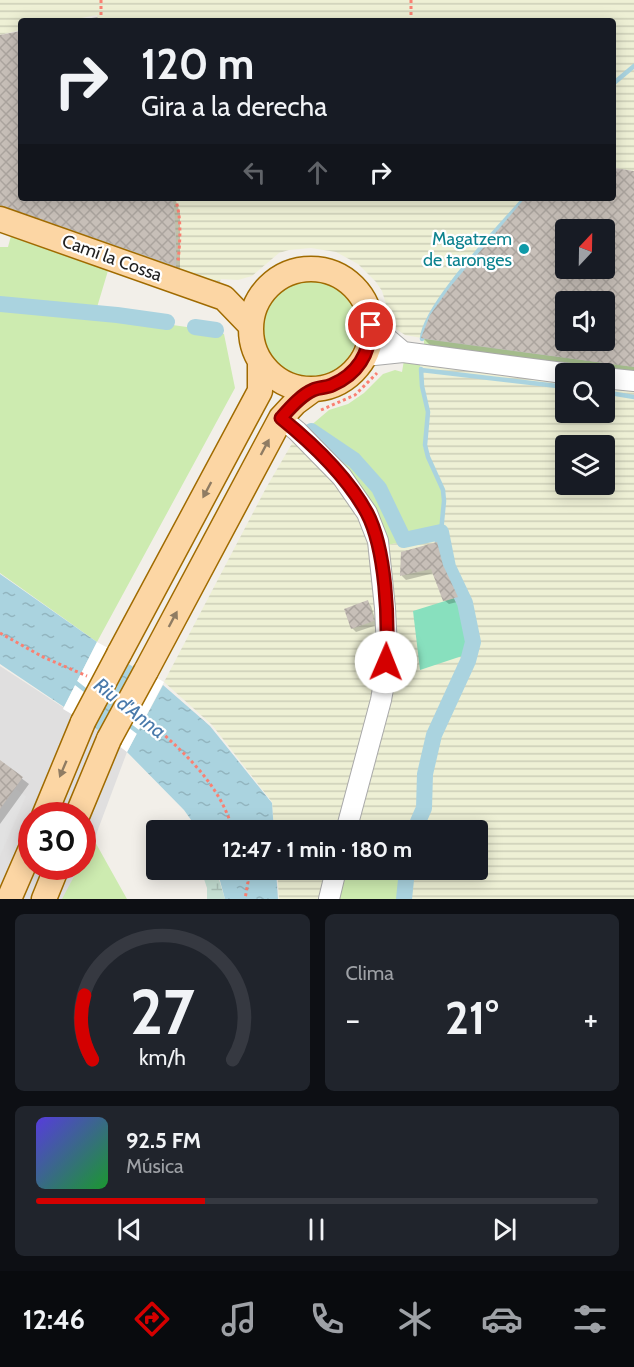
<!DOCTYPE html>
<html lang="es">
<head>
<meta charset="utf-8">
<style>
  body { margin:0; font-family:Cabin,sans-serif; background:#20242c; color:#f1f3f6; height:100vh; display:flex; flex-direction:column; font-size:22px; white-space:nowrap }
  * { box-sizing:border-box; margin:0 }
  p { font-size:20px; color:#9ea1a6 }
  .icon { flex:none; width:33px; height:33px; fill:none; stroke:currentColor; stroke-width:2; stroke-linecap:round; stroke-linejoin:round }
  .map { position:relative; height:899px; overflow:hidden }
  .panel { display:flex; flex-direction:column; gap:15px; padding:15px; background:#0d0f14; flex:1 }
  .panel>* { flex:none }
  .banner { position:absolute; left:18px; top:18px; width:598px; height:183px; border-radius:6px; box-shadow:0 3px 15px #0003; background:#171b24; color:#f1f3f6; overflow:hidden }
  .needle { width:39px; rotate:22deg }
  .controls { position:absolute; left:555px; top:219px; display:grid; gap:12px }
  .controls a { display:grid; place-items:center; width:60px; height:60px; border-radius:6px; background:#171b24; box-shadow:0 3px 15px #0003; font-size:30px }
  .speed { position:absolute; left:18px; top:802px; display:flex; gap:12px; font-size:30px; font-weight:700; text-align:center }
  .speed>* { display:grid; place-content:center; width:78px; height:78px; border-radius:50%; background:#171b24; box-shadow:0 3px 15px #0003; line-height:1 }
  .speed .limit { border:9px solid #d22; background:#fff; color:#111 }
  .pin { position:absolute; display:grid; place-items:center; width:51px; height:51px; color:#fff; margin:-26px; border:3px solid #fff; border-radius:50%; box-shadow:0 2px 6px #0007 }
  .me { position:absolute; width:66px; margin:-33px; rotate:1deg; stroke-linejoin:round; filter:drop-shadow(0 0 4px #0008) }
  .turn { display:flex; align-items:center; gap:21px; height:126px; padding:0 24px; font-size:27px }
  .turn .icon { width:78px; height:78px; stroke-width:2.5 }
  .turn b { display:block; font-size:42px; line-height:51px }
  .lanes { display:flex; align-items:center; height:57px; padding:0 24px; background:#0003; justify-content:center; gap:30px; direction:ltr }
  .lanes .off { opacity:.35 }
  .big { font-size:45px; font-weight:800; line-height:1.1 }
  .panel .tile { flex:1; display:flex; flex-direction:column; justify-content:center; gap:9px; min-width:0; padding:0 21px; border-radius:9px; background:#20242c }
  .panel .dial { align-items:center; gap:0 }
  .dial svg { height:156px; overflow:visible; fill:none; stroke:#363941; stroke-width:7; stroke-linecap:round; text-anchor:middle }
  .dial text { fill:#f1f3f6; stroke:none }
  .song { display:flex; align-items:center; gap:18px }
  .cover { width:72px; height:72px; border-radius:9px; background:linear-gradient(135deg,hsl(250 70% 55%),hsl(130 70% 35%)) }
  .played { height:6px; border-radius:3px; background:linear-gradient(90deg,#d40000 30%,#363941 30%) }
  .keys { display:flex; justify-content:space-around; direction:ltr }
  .heat { display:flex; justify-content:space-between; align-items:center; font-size:33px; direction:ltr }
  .panel .tiles { flex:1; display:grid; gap:15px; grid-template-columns:1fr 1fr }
  .tile:last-child { grid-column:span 2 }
  .trip { position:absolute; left:146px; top:820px; width:342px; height:60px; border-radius:6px; background:#171b24; box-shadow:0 3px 15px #0003; font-weight:800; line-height:60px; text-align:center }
  .tab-bar { display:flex; height:96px; justify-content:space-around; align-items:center; background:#090b0e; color:#9ea1a6 }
  .tab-bar .icon { width:42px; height:42px }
  .tab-bar .selected { color:#d40000 }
  .tab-bar b { font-size:27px; color:#f1f3f6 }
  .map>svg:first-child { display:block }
  .residential { fill:#e0dfdf; fill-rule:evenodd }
  .farmland { fill:url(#farmland-rules); fill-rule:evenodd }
  .grass { fill:#cdebb0 }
  .wetland { fill:url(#wetland-marsh) }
  .pitch { fill:#88e0be }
  .parking { fill:#e2e2e2 }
  .water { fill:url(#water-ripples) }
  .pier { fill:#fff }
  .shadow { fill:#0003; fill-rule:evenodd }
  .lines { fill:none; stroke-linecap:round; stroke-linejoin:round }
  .stream { stroke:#aad3df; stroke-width:4.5 }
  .canal { stroke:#aad3df; stroke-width:16 }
  .building { fill:url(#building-cross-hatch); fill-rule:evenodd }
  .minor-casing { stroke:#a9a9a9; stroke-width:22 }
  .major-casing { stroke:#a06b00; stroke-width:27 }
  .path { stroke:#fa8072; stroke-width:3; stroke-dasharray:3 3; stroke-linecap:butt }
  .minor { stroke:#fff; stroke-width:20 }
  .major { stroke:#fcd6a4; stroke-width:24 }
  .major-bridge-casing { stroke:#a06b00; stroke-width:27; stroke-linecap:butt }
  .major-bridge { stroke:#fcd6a4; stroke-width:24 }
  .oneway { fill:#8f7c63 }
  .route-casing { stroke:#8a0000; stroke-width:15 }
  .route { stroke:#d40000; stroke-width:10 }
  .culture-dot { fill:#0f9aa8; stroke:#fff; stroke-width:2 }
  .labels { text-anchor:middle; stroke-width:4.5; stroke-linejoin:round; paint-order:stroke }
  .culture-label { font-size:18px; fill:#0d838f; stroke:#fff; text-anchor:end }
  .street-label { font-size:18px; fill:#222; stroke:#fff }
  .water-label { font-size:20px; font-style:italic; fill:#4a7aab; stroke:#fff }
</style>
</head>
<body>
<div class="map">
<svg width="634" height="899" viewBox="0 0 634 899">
  <defs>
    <pattern id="farmland-rules" width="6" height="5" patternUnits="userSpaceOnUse" patternTransform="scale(1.5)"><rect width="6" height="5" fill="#eef0d5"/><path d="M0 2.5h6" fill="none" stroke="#ccceb7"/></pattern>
    <pattern id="wetland-marsh" width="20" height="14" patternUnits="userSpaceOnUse" patternTransform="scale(1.5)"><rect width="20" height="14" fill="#c6e0d4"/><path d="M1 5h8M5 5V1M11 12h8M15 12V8" fill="none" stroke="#aac0b6"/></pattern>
    <pattern id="water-ripples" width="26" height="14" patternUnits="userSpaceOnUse" patternTransform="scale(1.5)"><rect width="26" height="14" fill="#aad3df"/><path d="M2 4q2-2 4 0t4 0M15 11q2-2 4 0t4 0" fill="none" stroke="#92b5bf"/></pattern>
    <pattern id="building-cross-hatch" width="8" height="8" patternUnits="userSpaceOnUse" patternTransform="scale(1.5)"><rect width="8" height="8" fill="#c7bfb8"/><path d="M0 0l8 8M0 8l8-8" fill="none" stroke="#aba49e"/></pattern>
  </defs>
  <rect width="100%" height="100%" fill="#f2efe9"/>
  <path class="residential" d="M0 666 101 732 127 752 72 899H0ZM32 816H82V867H32Z"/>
  <path class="farmland" d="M0 0H634V171L614 168V21H98L97 15 66 21H21V30L0 35Z
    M172 198H524L448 287 428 315 422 338 405 335 396 329 391 321 382 291 376 282 358 264 336 252 311 248 289 250 279 253 252 276 238 280 221 279 219 284 176 269V239L174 205Z
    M421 356 565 375 566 412H604L605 380 634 384V899H402L405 870H477V831H393L350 821 382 700 381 546 440 535 442 527 444 501 442 489 428 458 424 445 428 420 427 406 421 385ZM566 446H604V484H566Z
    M294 440 366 515 384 647 344 831H274L272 802 212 725 164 682 266 488Z
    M277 870H335L328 899H279Z"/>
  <path class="grass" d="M12 232 110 264 95 314 215 331 224 334 235 388 97 642 0 573V247H8Z
    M259 329a49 49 0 1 1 98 0a49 49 0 1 1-98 0Z
    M424 339 634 367V378L424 349Z
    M405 354 420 356 421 385 427 406 428 420 423 445 427 458 442 490 444 501 440 535 381 546 302 433 329 410 348 404 364 393 383 374 395 370 402 372Z
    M94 840 127 899H62L79 867H82L83 861Z
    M338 870H405L402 899H330Z"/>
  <path class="wetland" d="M201 870H216L225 899H207V888Z"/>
  <path class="pitch" d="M458 597C463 612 472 640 465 655L420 670 413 611Z"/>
  <path class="parking" d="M15 789 26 796 0 856V809Z"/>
  <path class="water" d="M0 574 97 642 64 707 0 664Z
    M124 661 135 668 101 732 90 725Z
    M163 685 210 726 272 803 274 831H199L184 810 127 752Z
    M217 870H276L278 899H225Z"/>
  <path class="pier" d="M97 642 126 658 90 725 63 709Z
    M137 666 164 682 127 752 101 732Z"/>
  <path class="shadow" d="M97 17 101 21H75Z
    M21 32V198H173L176 201 180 213V270L0 208V36Z
    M614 169 634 173V373L430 345 423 338 528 198H614ZM566 230H604V268H566ZM566 302H604V340H566Z
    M437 544 441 548 447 571 461 601 449 604 444 600 434 573 406 580 402 576V553Z
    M367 602 371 606 377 625 356 632 352 628Z
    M0 762 29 784 0 824Z"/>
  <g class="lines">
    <path class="stream" d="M614 83 634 66
      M422 339C424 305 500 227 525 198
      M421 369 422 386 428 412 425 445 428 457 443 490 444 501 441 532
      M421 370 566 387
      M604 392 634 397
      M71 679 90 694
      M125 722 142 735"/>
    <path class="canal" d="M0 304 117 315 167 322
      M195 327 216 330
      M311 431 354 460 379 488 404 540 441 532 448 567 465 603 473 642 468 661 434 735 425 774 424 808 414 831
      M404 899 407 870"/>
  </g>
  <path class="building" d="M21 31V198H171L174 206 175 233 174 265 0 205V35Z
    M614 168 634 171V367L421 338 430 315 450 287 525 198H614ZM566 230H604V268H566ZM566 302H604V340H566Z
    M437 542 443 565 458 597 443 601 431 569 400 576 401 552Z
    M368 600 374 621 351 629 344 609Z
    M0 760 23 777 0 809Z"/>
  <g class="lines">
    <defs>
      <path id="minor" d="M371 325 403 352
        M365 356 403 352 571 374
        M604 378 634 381
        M281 418 297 431 342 477 367 513 378 541 385 608 387 648 385 677 381 700 346 831
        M329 899 336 870"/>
      <path id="major" d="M0 219 224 298 250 325
        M251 329a60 60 0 1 1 120 0a60 60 0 1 1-120 0Z
        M119 654 260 391V361
        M146 671 281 418 295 403 314 389
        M44 816 83 722
        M77 816 109 739
        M9 899 32 846
        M44 899 57 867"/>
    </defs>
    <use href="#minor" class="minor-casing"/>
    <use href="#major" class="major-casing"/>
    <path class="path" d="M101 0V21
      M411 21V0
      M175 198C182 217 180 242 178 262
      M321 410 355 395 377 373
      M0 633 43 657 87 676
      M143 716C180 749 220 782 233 831
      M82 845 88 833
      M244 870 248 882 245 899"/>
    <use href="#minor" class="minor"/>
    <use href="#major" class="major"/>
    <defs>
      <path id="major-bridge" d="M83 722 119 654
        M109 739 146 671"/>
    </defs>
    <use href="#major-bridge" class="major-bridge-casing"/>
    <use href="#major-bridge" class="major-bridge"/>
  </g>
  <defs><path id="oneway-solid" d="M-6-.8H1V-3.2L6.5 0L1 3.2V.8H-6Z" transform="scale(1.5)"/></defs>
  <g class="oneway">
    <use href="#oneway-solid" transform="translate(265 447) rotate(-62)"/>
    <use href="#oneway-solid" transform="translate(207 490) rotate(118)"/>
    <use href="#oneway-solid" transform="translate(173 619) rotate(-62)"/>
    <use href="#oneway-solid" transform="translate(63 769) rotate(113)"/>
  </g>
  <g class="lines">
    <defs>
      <path id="route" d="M371 325C370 353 358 374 332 385 326 388 319 387 313 390 301 395 290 408 281 418 313 444 347 476 367 513 386 549 389 621 386 662"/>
    </defs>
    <use href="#route" class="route-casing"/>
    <use href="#route" class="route"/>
  </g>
  <circle class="culture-dot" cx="524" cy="249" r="6"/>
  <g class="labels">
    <g class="culture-label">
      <text x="512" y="245">Magatzem<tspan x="512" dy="21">de taronges</tspan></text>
    </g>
    <g class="street-label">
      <text transform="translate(112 258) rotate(20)" y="6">Camí la Cossa</text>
    </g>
    <g class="water-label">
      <text transform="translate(130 708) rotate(38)" y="7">Riu d'Anna</text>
    </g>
  </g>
</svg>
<div class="controls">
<a><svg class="needle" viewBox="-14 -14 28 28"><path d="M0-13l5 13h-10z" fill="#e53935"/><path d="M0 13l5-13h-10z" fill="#9ea1a6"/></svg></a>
<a><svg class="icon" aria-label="sound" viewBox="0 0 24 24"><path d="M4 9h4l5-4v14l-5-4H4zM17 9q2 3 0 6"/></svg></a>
<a><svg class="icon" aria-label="search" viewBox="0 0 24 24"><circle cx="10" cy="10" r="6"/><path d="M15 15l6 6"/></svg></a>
<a><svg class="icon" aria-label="layers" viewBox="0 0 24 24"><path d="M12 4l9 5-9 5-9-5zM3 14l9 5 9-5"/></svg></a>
</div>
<div class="speed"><div class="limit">30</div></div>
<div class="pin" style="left:371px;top:325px;background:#d93025"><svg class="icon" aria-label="arrive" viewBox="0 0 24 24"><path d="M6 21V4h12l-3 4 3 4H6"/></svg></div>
<svg class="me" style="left:386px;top:662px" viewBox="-20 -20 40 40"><circle r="19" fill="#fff"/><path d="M0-13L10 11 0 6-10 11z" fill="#d40000"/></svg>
<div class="trip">12:47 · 1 min · 180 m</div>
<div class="banner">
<div class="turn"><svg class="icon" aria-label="right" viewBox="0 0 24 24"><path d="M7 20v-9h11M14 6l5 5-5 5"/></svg><div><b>120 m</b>Gira a la derecha</div></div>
<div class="lanes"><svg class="icon off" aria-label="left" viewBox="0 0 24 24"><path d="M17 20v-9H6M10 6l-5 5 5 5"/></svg><svg class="icon off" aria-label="ahead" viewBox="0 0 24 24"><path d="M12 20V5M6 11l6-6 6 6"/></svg><svg class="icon" aria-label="right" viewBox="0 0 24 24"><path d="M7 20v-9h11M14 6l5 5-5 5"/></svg></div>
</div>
</div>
<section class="panel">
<div class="tiles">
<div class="tile dial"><svg viewBox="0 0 100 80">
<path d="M14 69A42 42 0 1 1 86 69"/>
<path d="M14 69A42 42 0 0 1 10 36" stroke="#d40000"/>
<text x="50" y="56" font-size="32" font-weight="700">27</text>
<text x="50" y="72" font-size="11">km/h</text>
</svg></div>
<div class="tile"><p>Clima</p>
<div class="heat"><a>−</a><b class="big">21°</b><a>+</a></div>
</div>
<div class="tile">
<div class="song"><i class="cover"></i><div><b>92.5 FM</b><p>Música</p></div></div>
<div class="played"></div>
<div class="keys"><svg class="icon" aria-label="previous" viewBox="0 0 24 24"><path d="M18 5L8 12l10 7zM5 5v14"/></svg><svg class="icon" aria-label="pause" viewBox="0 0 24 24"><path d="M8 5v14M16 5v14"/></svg><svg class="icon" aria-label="next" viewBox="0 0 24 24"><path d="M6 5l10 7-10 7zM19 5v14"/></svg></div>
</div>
</div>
</section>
<nav class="tab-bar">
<b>12:46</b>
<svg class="icon selected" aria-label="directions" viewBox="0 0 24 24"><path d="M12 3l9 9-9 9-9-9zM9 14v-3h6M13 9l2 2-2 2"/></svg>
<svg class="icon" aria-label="music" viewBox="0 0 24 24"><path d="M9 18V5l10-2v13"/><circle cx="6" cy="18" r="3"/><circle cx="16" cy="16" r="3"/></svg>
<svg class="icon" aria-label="phone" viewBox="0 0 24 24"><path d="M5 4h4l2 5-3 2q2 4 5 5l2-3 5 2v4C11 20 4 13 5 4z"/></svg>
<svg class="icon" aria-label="climate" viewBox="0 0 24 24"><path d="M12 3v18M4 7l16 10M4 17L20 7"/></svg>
<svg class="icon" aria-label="car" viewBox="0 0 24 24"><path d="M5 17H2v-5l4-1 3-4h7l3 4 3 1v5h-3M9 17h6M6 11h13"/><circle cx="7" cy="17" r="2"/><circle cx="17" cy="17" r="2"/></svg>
<svg class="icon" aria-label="filters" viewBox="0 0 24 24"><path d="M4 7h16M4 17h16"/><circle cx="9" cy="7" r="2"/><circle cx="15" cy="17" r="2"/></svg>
</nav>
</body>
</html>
